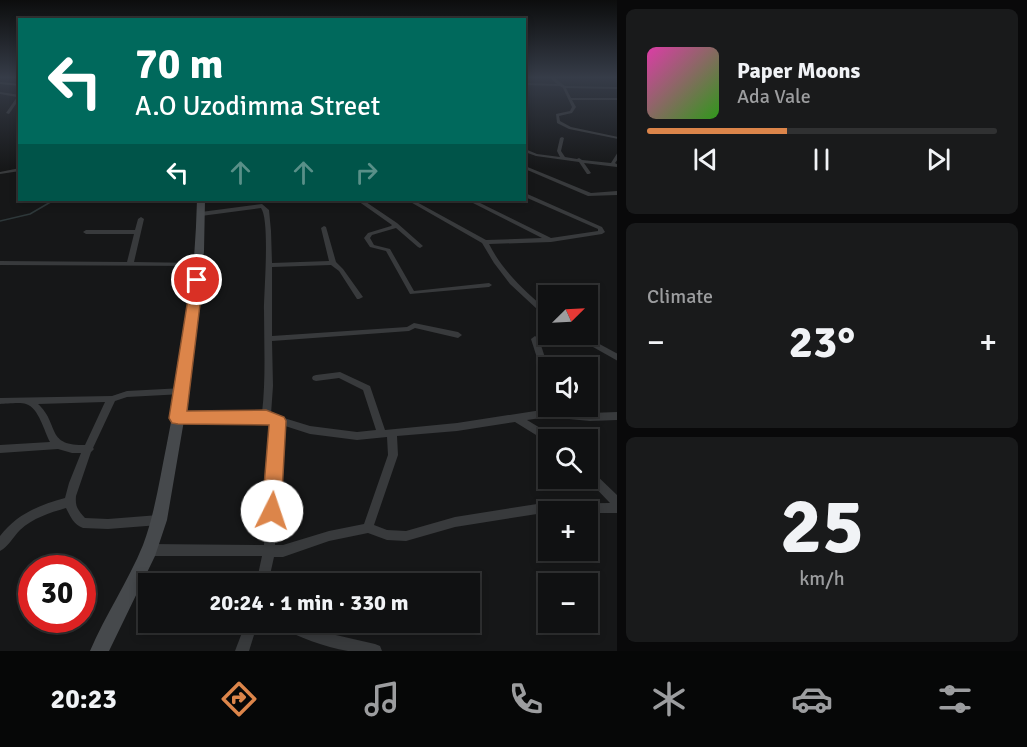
<!DOCTYPE html>
<html lang="en">
<head>
<meta charset="utf-8">
<style>
	:root { --surface:#101112; --page:#191a1b; --text:#f1f3f6; --muted:#9c9d9f; --line:#303132; --accent:#dc854a }
	body { margin:0; font-family:Signika,sans-serif; background:var(--page); color:var(--text); height:100vh; display:flex; flex-direction:column; font-size:22px; white-space:nowrap }
	* { box-sizing:border-box; margin:0 }
	p { font-size:20px; color:var(--muted) }
	.icon { flex:none; width:33px; height:33px; fill:none; stroke:currentColor; stroke-width:2; stroke-linecap:round; stroke-linejoin:round }
	.map { position:relative; flex:1; overflow:hidden }
	.sheet { display:flex; flex-direction:column; gap:9px; padding:9px; background:#09090a; width:410px }
	.sheet>* { flex:none }
	.banner { position:absolute; left:18px; top:18px; width:508px; height:183px; border-radius:0px; box-shadow:0 3px 9px #0003,0 0 0 2px var(--line); background:#00695c; color:#fff; overflow:hidden }
	.needle { width:39px; rotate:66deg }
	.buttons { position:absolute; left:538px; top:285px; display:grid; gap:12px }
	.buttons a { display:grid; place-items:center; width:60px; height:60px; border-radius:0px; background:var(--surface); box-shadow:0 3px 9px #0003,0 0 0 2px var(--line); font-size:30px }
	.speed { position:absolute; left:18px; top:555px; display:flex; gap:12px; font-size:30px; font-weight:700; text-align:center }
	.speed>* { display:grid; place-content:center; width:78px; height:78px; border-radius:50%; background:var(--surface); box-shadow:0 3px 9px #0003,0 0 0 2px var(--line); line-height:1 }
	.speed .limit { border:9px solid #d22; background:#fff; color:#111 }
	.pin { position:absolute; display:grid; place-items:center; width:51px; height:51px; color:#fff; margin:-26px; border:3px solid #fff; border-radius:50%; box-shadow:0 2px 6px #0007 }
	.me { position:absolute; width:66px; margin:-33px; rotate:4deg; stroke-linejoin:round; filter:drop-shadow(0 0 4px #0008) }
	.turn { display:flex; align-items:center; gap:21px; height:126px; padding:0 18px; font-size:27px }
	.turn .icon { width:78px; height:78px; stroke-width:2.5 }
	.turn b { display:block; font-size:42px; line-height:51px }
	.lanes { display:flex; align-items:center; height:57px; padding:0 18px; background:#0003; justify-content:center; gap:30px; direction:ltr }
	.lanes .off { opacity:.35 }
	.big { font-size:45px; font-weight:800; line-height:1.1 }
	.sheet .widget { flex:1; display:flex; flex-direction:column; justify-content:center; gap:9px; min-width:0; padding:0 21px; border-radius:9px; background:var(--page) }
	.sheet .dial { align-items:center; gap:0 }
	.dial b { font-size:78px; line-height:1 }
	.song { display:flex; align-items:center; gap:18px }
	.cover { width:72px; height:72px; border-radius:9px; background:linear-gradient(135deg,hsl(320 70% 55%),hsl(110 70% 35%)) }
	.played { height:6px; border-radius:3px; background:linear-gradient(90deg,var(--accent) 40%,var(--line) 40%) }
	.keys { display:flex; justify-content:space-around; direction:ltr }
	.heat { display:flex; justify-content:space-between; align-items:center; font-size:33px; direction:ltr }
	.trip { position:absolute; left:138px; top:573px; width:342px; height:60px; border-radius:0px; background:var(--surface); box-shadow:0 3px 9px #0003,0 0 0 2px var(--line); font-weight:800; line-height:60px; text-align:center }
	.menu { display:flex; height:96px; justify-content:space-around; align-items:center; background:#060707; color:var(--muted) }
	.menu .icon { width:42px; height:42px }
	.menu .selected { color:var(--accent) }
	.menu b { font-size:27px; color:var(--text) }
	main { display:flex; flex:1; min-height:0 }
	.map>svg:first-child { display:block }
</style>
</head>
<body>
<main>
<div class="map">
<svg width="618" height="651" viewBox="0 0 618 651">
	<rect width="100%" height="100%" fill="#161718"/>
	<g fill="none" stroke-linecap="round" stroke-linejoin="round">
		<path stroke="#2e383a" stroke-width="1.5" d="M0,221l30,-7 24,-14"/>
		<g fill="#383a3c" fill-rule="evenodd">
			<path d="M549,77h4l12,9 53,1v2l-52,-1 5,10h47v2h-46l4,7 -4,6 -13,3 1,5 11,6 47,10v2l-49,-10 -12,-6 -1,-9 14,-3 2,-4 -9,-19 -3,-2 -35,-1v-2l32,1z"/>
			<path d="M618,77v2l-3,-2z"/>
			<path d="M0,92l20,3v3l-11,16 -3,-1 11,-16 -17,-3z"/>
			<path d="M525,130h2l1,1 -3,1z"/>
			<path d="M562,137l2,1 -3,13 4,6 12,2 2,-1 3,2 29,3 7,-11v7l-3,4 3,2v2l-34,-4 7,10 -2,1h-2l-8,-12 -43,-6 -11,-4v-3l12,5 23,3 -3,-6 3,-13z"/>
			<path d="M525,166l66,27 27,-2v4l-30,1 -63,-27z"/>
			<path d="M20,168v3l-20,3v-2z"/>
			<path d="M525,193l77,34 3,5 -3,2 -51,8 -62,2c14,28 37,48 60,68v6h-3l-8,-8 -28,-26 -16,-21 -12,-20 -75,-43h6l73,40 56,-2 -73,-37v-1h5l77,38 47,-7v-2l-73,-32z"/>
			<path d="M358,200h5l34,23 26,23 -3,2 -2,-1 -22,-19 -24,7 -2,3 4,7 16,4 24,42 75,-8 3,2 -3,2 -79,7 -24,-43 -16,-4 -6,-9 4,-5 23,-7 1,-1 -34,-24z"/>
			<path d="M262,204l7,6 2,21 1,32 57,-2 -8,-33 3,-2 2,1 10,35 7,7 20,28 -4,2h-2l-18,-28 -8,-6 -59,2v69l135,-9 7,-4 44,9 4,3 -4,3 -43,-10 -6,3 -137,10 1,45 -2,28 39,12 47,6 19,-2 -13,-40 -24,-12 -23,3 -3,-1 -1,-2 1,-2 3,-1 24,-3 30,14 15,44 72,-7 91,-14 42,4 28,-1v8l-28,1 -42,-4 -21,3 28,17 1,3h-7v3l-34,-21 -58,9 -60,5 1,19 -24,70 13,5 19,1 49,-14 82,-13 73,-1 -24,-25h2v-8l4,1 26,25v17h-30v-1h-39v2h-12l-82,13 -49,14 -19,-1 -19,-7 -39,8 -46,16h-9l-6,27h-12l6,-28h-113l-4,-2 -2,-4 2,-4 4,-2 115,1 9,-123 -7,-2 -88,2 -3,-1 -2,-3 2,-3 3,-1 84,-1c4,-35 2,-69 2,-103 0,-20 6,-90 -3,-102l-60,8 -3,-2 3,-2zM282,425l28,9 47,6 30,-3 1,18 -24,69 -35,7 -46,14h-8z"/>
			<path d="M141,217l3,2 -10,43 65,1 3,2 -1,1 -201,-1v-4l127,1 7,-28h-48l-3,-2 3,-2h49l3,-11z"/>
			<path d="M570,334h11l37,20v7z"/>
			<path d="M535,336l4,3 10,31v16l-3,-1 -1,-2 -14,-44z"/>
			<path d="M183,388l3,1 1,2 -1,2 -3,1 -56,3 -12,4 -22,47 1,1 -3,3 -15,44c-1,11 2,14 9,22l23,1 51,-4 4,1 1,4 -1,4 -4,1 -51,4 -25,-1c-9,-3 -13,-12 -17,-20 -17,5 -33,10 -46,22 -7,7 -12,17 -20,21v-15c17,-22 39,-31 65,-38l4,-15 12,-30h-9l-14,-4 -58,4v-8l50,-3c-6,-11 -11,-34 -24,-38 -6,-2 -20,0 -26,0v-6l112,-2 15,-5zM105,402l-20,43c-40,1 -25,-21 -47,-41z"/>
			<path d="M246,622h12l-9,29h-14z"/>
			<path d="M275,622h21l31,11 48,11 5,2 2,5c-11,0 -23,0 -34,0 -24,-4 -49,-14 -71,-25z"/>
		</g>
		<g fill="#46494c" fill-rule="evenodd">
			<path d="M0,82l20,2v2l-20,-2z"/>
			<path d="M197,200h8l-1,51 -5,62 -10,78 -22,129 -12,36 -46,95h-19c15,-36 38,-69 53,-106 12,-32 17,-68 24,-102 16,-80 28,-161 30,-243z"/>
		</g>
	</g>
	<linearGradient id="sky" x2="0" y2="1"><stop stop-color="#0c0d0d"/><stop offset="0.46" stop-color="#363c48"/><stop offset="1" stop-color="#363c48" stop-opacity="0"/></linearGradient>
	<rect width="618" height="169" fill="url(#sky)"/>
	<path fill="#dc854a" stroke="#8f5630" stroke-width="1.5" d="M197,277l6,3 -16,131 79,-1 18,7 2,4 -5,90 -2,6 -7,3 -7,-3 -3,-6 7,-86 -91,-1 -6,-1 -3,-5 22,-138z"/>
</svg>
<div class="buttons">
<a><svg class="needle" viewBox="-14 -14 28 28"><path d="M0-13l5 13h-10z" fill="#e53935"/><path d="M0 13l5-13h-10z" fill="#9c9d9f"/></svg></a>
<a><svg class="icon" aria-label="sound" viewBox="0 0 24 24"><path d="M4 9h4l5-4v14l-5-4H4zM17 9q2 3 0 6"/></svg></a>
<a><svg class="icon" aria-label="search" viewBox="0 0 24 24"><circle cx="10" cy="10" r="6"/><path d="M15 15l6 6"/></svg></a>
<a>+</a>
<a>−</a>
</div>
<div class="speed"><div class="limit">30</div></div>
<div class="pin" style="left:197px;top:280px;background:#d93025"><svg class="icon" aria-label="arrive" viewBox="0 0 24 24"><path d="M6 21V4h12l-3 4 3 4H6"/></svg></div>
<svg class="me" style="left:272px;top:511px" viewBox="-20 -20 40 40"><circle r="19" fill="#fff"/><path d="M0-13L10 11 0 6-10 11z" fill="#dc854a"/></svg>
<div class="trip">20:24 · 1 min · 330 m</div>
<div class="banner">
<div class="turn"><svg class="icon" aria-label="left" viewBox="0 0 24 24"><path d="M17 20v-9H6M10 6l-5 5 5 5"/></svg><div><b>70 m</b>A.O Uzodimma Street</div></div>
<div class="lanes"><svg class="icon" aria-label="left" viewBox="0 0 24 24"><path d="M17 20v-9H6M10 6l-5 5 5 5"/></svg><svg class="icon off" aria-label="ahead" viewBox="0 0 24 24"><path d="M12 20V5M6 11l6-6 6 6"/></svg><svg class="icon off" aria-label="ahead" viewBox="0 0 24 24"><path d="M12 20V5M6 11l6-6 6 6"/></svg><svg class="icon off" aria-label="right" viewBox="0 0 24 24"><path d="M7 20v-9h11M14 6l5 5-5 5"/></svg></div>
</div>
</div>
<section class="sheet">
<div class="widget">
<div class="song"><i class="cover"></i><div><b>Paper Moons</b><p>Ada Vale</p></div></div>
<div class="played"></div>
<div class="keys"><svg class="icon" aria-label="previous" viewBox="0 0 24 24"><path d="M18 5L8 12l10 7zM5 5v14"/></svg><svg class="icon" aria-label="pause" viewBox="0 0 24 24"><path d="M8 5v14M16 5v14"/></svg><svg class="icon" aria-label="next" viewBox="0 0 24 24"><path d="M6 5l10 7-10 7zM19 5v14"/></svg></div>
</div>
<div class="widget"><p>Climate</p>
<div class="heat"><a>−</a><b class="big">23°</b><a>+</a></div>
</div>
<div class="widget dial"><b>25</b><p>km/h</p></div>
</section>
</main>
<nav class="menu">
<b>20:23</b>
<svg class="icon selected" aria-label="directions" viewBox="0 0 24 24"><path d="M12 3l9 9-9 9-9-9zM9 14v-3h6M13 9l2 2-2 2"/></svg>
<svg class="icon" aria-label="music" viewBox="0 0 24 24"><path d="M9 18V5l10-2v13"/><circle cx="6" cy="18" r="3"/><circle cx="16" cy="16" r="3"/></svg>
<svg class="icon" aria-label="phone" viewBox="0 0 24 24"><path d="M5 4h4l2 5-3 2q2 4 5 5l2-3 5 2v4C11 20 4 13 5 4z"/></svg>
<svg class="icon" aria-label="climate" viewBox="0 0 24 24"><path d="M12 3v18M4 7l16 10M4 17L20 7"/></svg>
<svg class="icon" aria-label="car" viewBox="0 0 24 24"><path d="M5 17H2v-5l4-1 3-4h7l3 4 3 1v5h-3M9 17h6M6 11h13"/><circle cx="7" cy="17" r="2"/><circle cx="17" cy="17" r="2"/></svg>
<svg class="icon" aria-label="filters" viewBox="0 0 24 24"><path d="M4 7h16M4 17h16"/><circle cx="9" cy="7" r="2"/><circle cx="15" cy="17" r="2"/></svg>
</nav>
</body>
</html>
